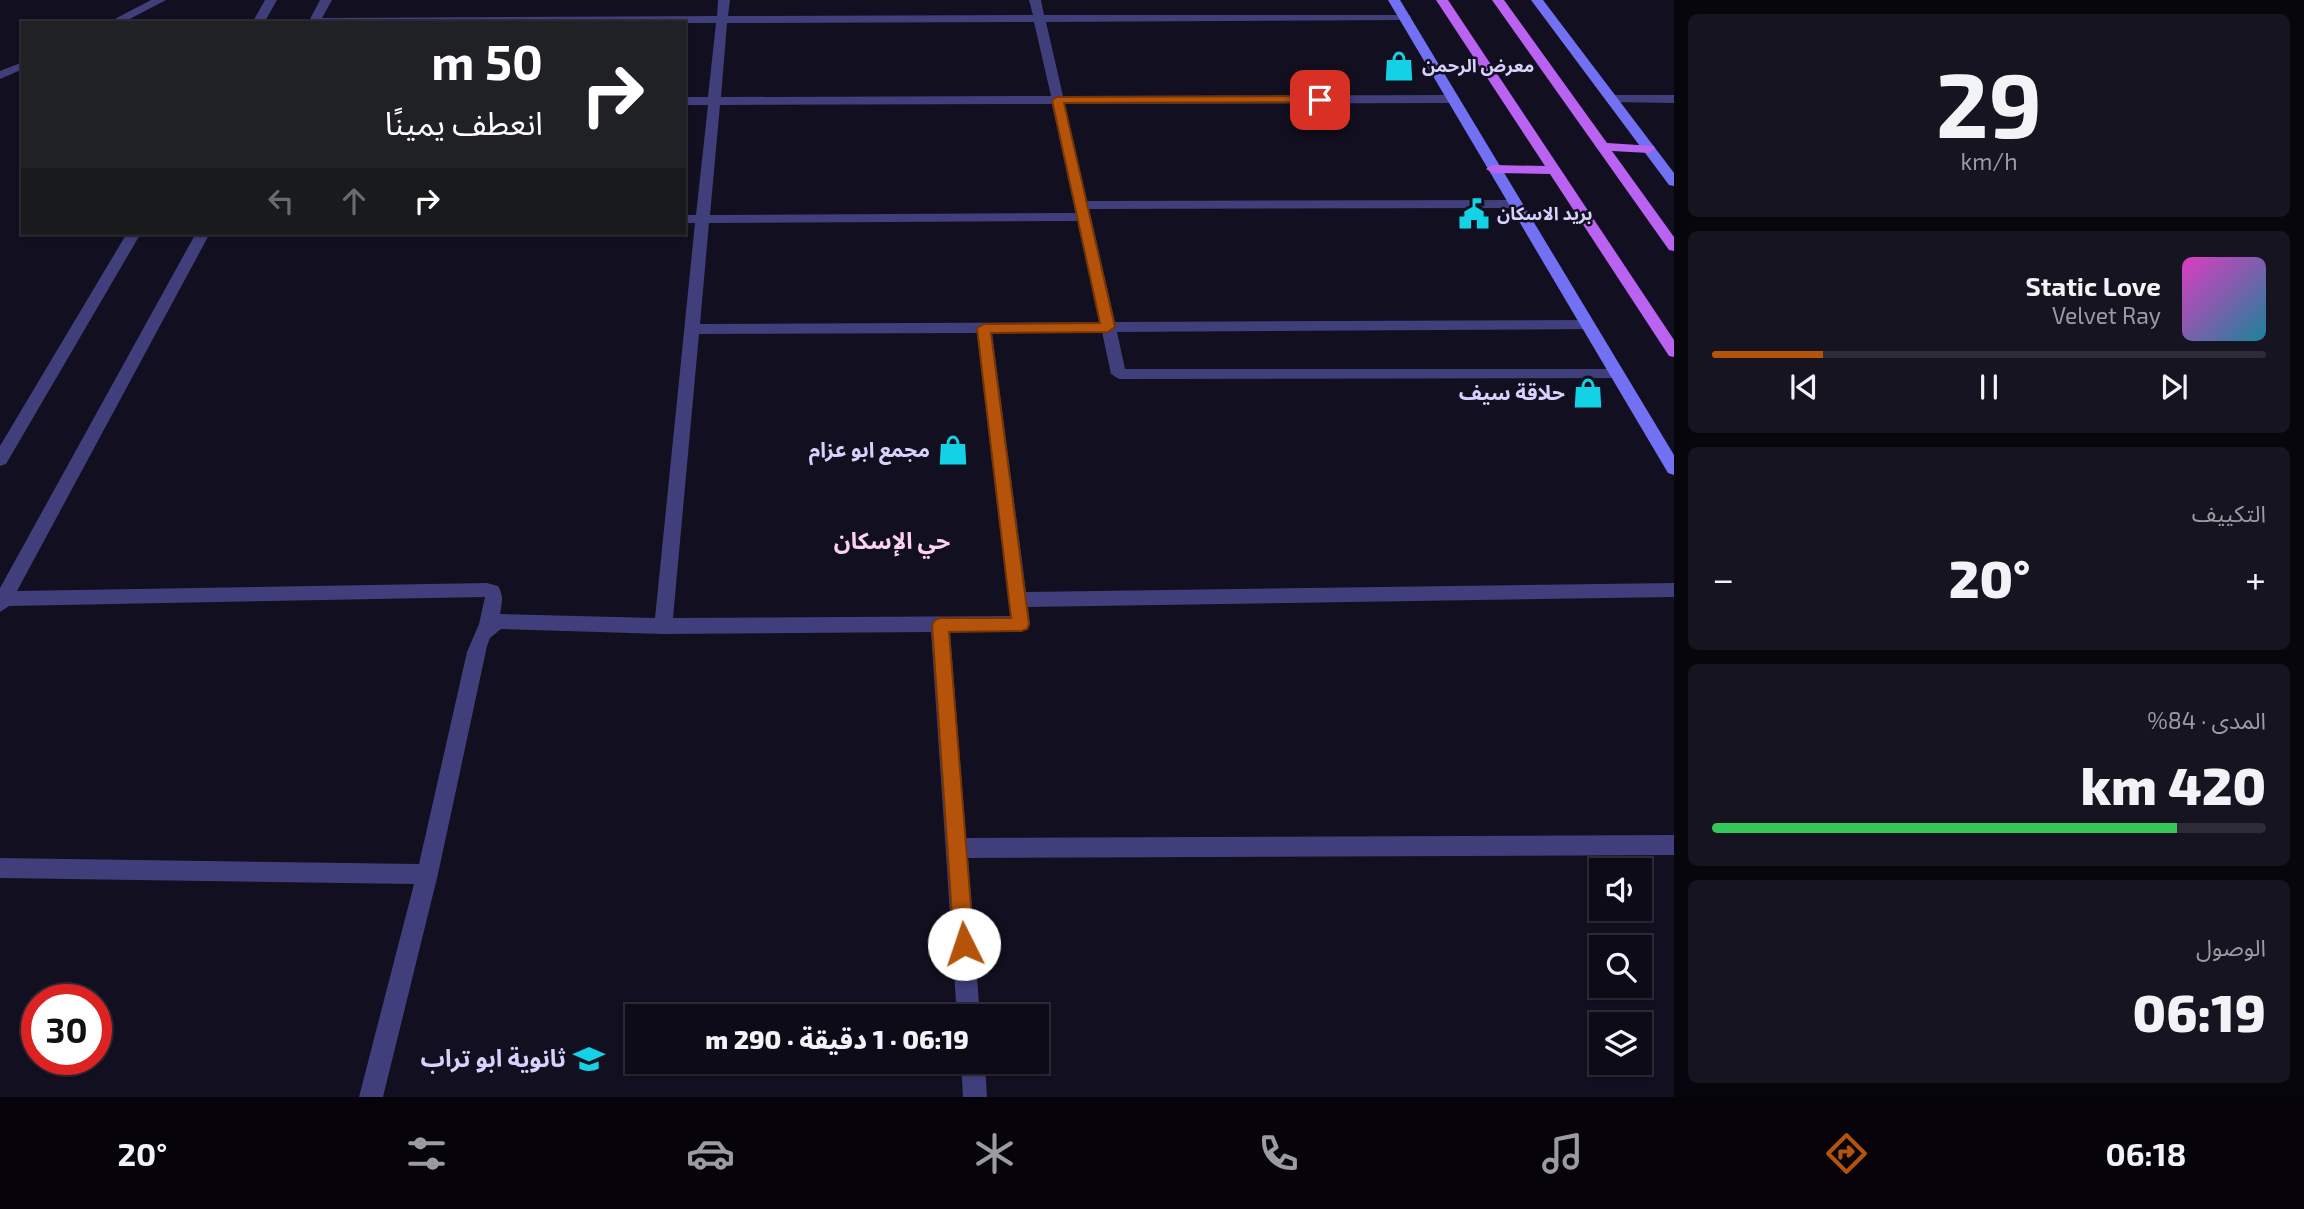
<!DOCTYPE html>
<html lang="ar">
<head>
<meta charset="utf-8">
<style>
	:root { --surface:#0e0b18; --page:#171421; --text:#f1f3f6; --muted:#9b9ba2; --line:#2e2b37; --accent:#b45309 }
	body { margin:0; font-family:"Exo 2","Noto Sans Arabic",sans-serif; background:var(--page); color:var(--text); direction:rtl; height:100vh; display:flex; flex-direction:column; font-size:26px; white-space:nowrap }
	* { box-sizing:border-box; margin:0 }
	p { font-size:23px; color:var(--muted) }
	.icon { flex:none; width:38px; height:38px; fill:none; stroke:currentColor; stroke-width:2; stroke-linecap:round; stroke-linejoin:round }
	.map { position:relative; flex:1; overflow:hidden; direction:ltr }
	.drawer { display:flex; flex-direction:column; gap:14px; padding:14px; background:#08060d; width:630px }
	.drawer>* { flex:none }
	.guide { position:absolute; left:21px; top:21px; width:665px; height:214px; border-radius:0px; box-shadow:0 2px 5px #0004,0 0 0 2px var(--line); direction:rtl; background:#202124; color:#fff; overflow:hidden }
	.buttons { position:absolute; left:1589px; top:858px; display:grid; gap:14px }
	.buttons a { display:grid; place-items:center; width:63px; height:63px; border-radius:0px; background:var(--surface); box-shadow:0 2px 5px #0004,0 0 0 2px var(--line); font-size:35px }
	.speed { position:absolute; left:21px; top:984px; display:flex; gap:14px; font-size:35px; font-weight:700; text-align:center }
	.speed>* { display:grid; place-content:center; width:91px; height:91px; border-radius:50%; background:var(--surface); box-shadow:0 2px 5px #0004,0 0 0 2px var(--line); line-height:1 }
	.speed .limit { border:10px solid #d22; background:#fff; color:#111 }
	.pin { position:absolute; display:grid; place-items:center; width:60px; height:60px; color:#fff; margin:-30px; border-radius:14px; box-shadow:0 4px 10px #0006 }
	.me { position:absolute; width:77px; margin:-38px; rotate:356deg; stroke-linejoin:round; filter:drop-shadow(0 0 5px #0008) }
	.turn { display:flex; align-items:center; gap:24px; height:147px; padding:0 28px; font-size:32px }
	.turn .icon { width:91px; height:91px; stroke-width:2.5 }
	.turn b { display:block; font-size:49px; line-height:60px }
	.lanes { display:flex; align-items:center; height:66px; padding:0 28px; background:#0003; justify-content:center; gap:35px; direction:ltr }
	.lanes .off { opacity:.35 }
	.big { font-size:52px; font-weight:800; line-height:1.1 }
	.drawer .tile { flex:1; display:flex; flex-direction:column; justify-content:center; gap:10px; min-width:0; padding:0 24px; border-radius:10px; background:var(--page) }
	.drawer .dial { align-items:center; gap:0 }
	.dial b { font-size:91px; line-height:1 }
	.song { display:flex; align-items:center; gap:21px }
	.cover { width:84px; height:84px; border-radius:10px; background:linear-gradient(135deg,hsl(310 70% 55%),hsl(190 70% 35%)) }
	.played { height:7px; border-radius:4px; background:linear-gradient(90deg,var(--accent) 20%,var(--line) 20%) }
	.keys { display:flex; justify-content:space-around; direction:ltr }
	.heat { display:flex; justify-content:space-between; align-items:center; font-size:38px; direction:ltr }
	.charge { height:10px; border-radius:5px; background:linear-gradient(90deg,#34c759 84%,var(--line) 0) }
	.trip { position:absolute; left:625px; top:1004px; width:424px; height:70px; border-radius:0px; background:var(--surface); box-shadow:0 2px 5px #0004,0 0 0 2px var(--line); font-weight:800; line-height:70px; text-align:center; direction:rtl }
	.tabs { display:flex; height:112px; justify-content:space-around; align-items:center; background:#06040a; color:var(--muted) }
	.tabs .icon { width:49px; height:49px }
	.tabs .on { color:var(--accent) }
	.tabs b { font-size:32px; color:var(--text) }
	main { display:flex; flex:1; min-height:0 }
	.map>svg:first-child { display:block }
</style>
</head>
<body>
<main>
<section class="drawer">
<div class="tile dial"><b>29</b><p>km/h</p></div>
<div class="tile">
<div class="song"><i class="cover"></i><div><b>Static Love</b><p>Velvet Ray</p></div></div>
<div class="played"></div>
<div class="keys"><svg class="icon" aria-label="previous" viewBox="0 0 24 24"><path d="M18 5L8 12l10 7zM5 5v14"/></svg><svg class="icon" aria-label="pause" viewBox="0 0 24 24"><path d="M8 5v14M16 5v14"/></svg><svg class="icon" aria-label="next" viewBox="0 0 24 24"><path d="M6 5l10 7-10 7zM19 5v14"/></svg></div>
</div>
<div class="tile"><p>التكييف</p>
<div class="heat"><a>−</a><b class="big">20°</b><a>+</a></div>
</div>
<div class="tile"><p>المدى · 84%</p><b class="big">420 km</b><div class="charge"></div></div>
<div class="tile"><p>الوصول</p><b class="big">06:19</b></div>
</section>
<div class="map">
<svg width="1674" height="1097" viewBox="0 0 1674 1097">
	<rect width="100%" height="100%" fill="#120f20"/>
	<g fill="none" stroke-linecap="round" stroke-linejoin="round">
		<g fill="#403e7b" fill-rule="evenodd">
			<path d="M151,0h15l-44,23h-15z"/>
			<path d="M23,62v7l-23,10v-8z"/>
		</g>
		<g fill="#403e7b" fill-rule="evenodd">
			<path d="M265,0h12l-13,23h-12z"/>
			<path d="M320,0h12l-10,18 395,-2 1,-16h12l-2,16 305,-1 -4,-15h12l3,15h365l2,2 -6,3 -359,2 17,74 388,-1 6,4 -6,4 -387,1 23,97 427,-1 7,4 -7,4 -425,1 26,113 473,-2 7,5 -2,4 -476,3 8,37h491l8,5 -3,4 -502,1 -8,-5 -9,-42 -110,1 34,259 648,-9v14l-646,10 2,17 -2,5 -7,3h-71l16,206 708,-3v20l-706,3 12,159h-23l-26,-385 -268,2 -162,-5 -11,9 -3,8 -49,228 -55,223h-24l55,-213 -414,-6v-20l419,6 48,-212 12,-28 6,-27 -476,9 -9,6v-24l196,-355h14l-193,358 470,-8 11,3c6,10 4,16 2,28l155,4 40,-395h-11v-8h12l12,-110h-24v-8h24l8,-74h-408zM1034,22l17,74 -330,1 6,-74zM1052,104l24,109 -366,2 10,-110zM1078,221l22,101 -400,2 9,-101zM977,333l34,283 -338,2 26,-284z"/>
			<path d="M1612,95h62v8l-66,-1 -2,-3z"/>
			<path d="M127,233h14l-135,231 -6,2v-20z"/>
			<path d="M961,1062h24l2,35h-24z"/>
		</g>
		<g fill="#7371f3" fill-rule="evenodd">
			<path d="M1388,0h12l274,455v20l-6,-2z"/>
			<path d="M1531,0h12l131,173v13l-5,-1z"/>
		</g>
		<g fill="#ba62f1" fill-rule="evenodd">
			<path d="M1436,0h12l226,340v17l-5,-1 -119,-182 -57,-1 -7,-4 7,-4 52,1z"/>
			<path d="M1492,0h12l103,143 47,3 1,3 -6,4 -37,-2 62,86v14l-5,-1z"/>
		</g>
	</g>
	<path fill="#b45309" stroke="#753606" stroke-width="2" d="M1320,96l6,4 -2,2 -260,1 51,224 -7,5 -117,1 38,291 -2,5 -6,2 -72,1 25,312 -3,7 -7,3 -7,-3 -3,-7 -22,-319 3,-5 5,-2h71l-34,-290 7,-4 116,-1 -48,-223 5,-3z"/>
	<defs>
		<g id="shop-bare" transform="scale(2.415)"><path d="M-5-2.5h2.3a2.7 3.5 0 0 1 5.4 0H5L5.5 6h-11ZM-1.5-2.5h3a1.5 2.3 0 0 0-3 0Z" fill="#14d2e5" stroke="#120f20" stroke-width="2.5" paint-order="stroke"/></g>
		<g id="civic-bare" transform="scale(2.415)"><path d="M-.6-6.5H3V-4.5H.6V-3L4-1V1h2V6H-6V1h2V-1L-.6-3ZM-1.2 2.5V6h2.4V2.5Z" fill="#14d2e5" stroke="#120f20" stroke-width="2.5" paint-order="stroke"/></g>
		<g id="school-bare" transform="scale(2.415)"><path d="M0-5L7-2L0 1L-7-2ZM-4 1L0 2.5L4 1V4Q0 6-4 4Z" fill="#14d2e5" stroke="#120f20" stroke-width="2.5" paint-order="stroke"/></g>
	</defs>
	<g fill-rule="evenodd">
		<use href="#shop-bare" x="1399" y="66"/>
		<use href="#civic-bare" x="1474" y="214"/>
		<use href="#shop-bare" x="1588" y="393"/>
		<use href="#shop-bare" x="953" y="450"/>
		<use href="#school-bare" x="589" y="1059"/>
	</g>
	<g text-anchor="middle" stroke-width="5" stroke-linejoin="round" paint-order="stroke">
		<g font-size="18" font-weight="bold" fill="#d6d2fb" stroke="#120f20" text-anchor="start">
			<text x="1422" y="72">معرض الرحمن</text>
			<text x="1497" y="220">بريد الاسكان</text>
		</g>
		<g font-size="21" font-weight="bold" fill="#d6d2fb" stroke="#120f20" text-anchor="end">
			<text x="1565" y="400">حلاقة سيف</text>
			<text x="930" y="457">مجمع ابو عزام</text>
		</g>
		<g font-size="23" font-weight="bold" fill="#fbd3ed" stroke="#120f20">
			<text x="892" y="549">حي الإسكان</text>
		</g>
		<g font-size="24" font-weight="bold" fill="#d6d2fb" stroke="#120f20" text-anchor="end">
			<text x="566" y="1067">ثانوية ابو تراب</text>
		</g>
	</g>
</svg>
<div class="buttons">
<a><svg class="icon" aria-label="sound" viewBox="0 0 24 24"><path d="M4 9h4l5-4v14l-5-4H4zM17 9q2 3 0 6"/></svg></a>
<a><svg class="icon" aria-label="search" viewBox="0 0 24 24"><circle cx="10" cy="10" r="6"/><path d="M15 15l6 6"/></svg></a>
<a><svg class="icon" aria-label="layers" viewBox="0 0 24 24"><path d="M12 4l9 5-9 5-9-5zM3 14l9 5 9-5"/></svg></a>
</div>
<div class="speed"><div class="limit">30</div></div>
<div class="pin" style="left:1320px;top:100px;background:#d93025"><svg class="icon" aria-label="arrive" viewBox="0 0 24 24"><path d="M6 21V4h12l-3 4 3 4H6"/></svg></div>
<svg class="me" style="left:964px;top:944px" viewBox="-20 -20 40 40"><circle r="19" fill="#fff"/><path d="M0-13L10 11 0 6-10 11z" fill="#b45309"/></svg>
<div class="trip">06:19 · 1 دقيقة · 290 m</div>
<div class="guide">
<div class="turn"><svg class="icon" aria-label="right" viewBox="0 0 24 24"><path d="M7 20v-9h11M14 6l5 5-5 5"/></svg><div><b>50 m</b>انعطف يمينًا</div></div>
<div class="lanes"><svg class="icon off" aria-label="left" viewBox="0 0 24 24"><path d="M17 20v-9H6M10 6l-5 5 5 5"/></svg><svg class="icon off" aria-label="ahead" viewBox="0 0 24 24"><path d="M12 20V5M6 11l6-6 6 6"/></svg><svg class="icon" aria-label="right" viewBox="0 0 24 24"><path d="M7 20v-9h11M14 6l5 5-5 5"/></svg></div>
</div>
</div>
</main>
<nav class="tabs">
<b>06:18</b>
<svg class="icon on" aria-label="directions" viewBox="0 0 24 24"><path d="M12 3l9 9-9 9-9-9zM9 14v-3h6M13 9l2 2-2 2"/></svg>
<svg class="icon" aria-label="music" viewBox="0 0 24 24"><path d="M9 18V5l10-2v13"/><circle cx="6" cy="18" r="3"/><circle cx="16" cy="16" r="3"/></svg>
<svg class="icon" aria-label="phone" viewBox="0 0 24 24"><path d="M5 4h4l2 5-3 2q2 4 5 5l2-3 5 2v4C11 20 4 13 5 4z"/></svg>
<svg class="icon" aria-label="climate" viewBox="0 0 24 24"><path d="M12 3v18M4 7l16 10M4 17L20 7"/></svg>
<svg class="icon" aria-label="car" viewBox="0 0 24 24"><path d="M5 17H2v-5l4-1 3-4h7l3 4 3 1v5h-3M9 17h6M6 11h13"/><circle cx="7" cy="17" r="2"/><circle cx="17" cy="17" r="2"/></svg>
<svg class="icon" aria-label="filters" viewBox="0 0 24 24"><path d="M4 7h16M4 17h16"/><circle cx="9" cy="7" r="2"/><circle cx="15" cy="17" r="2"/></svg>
<b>20°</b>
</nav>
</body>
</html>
